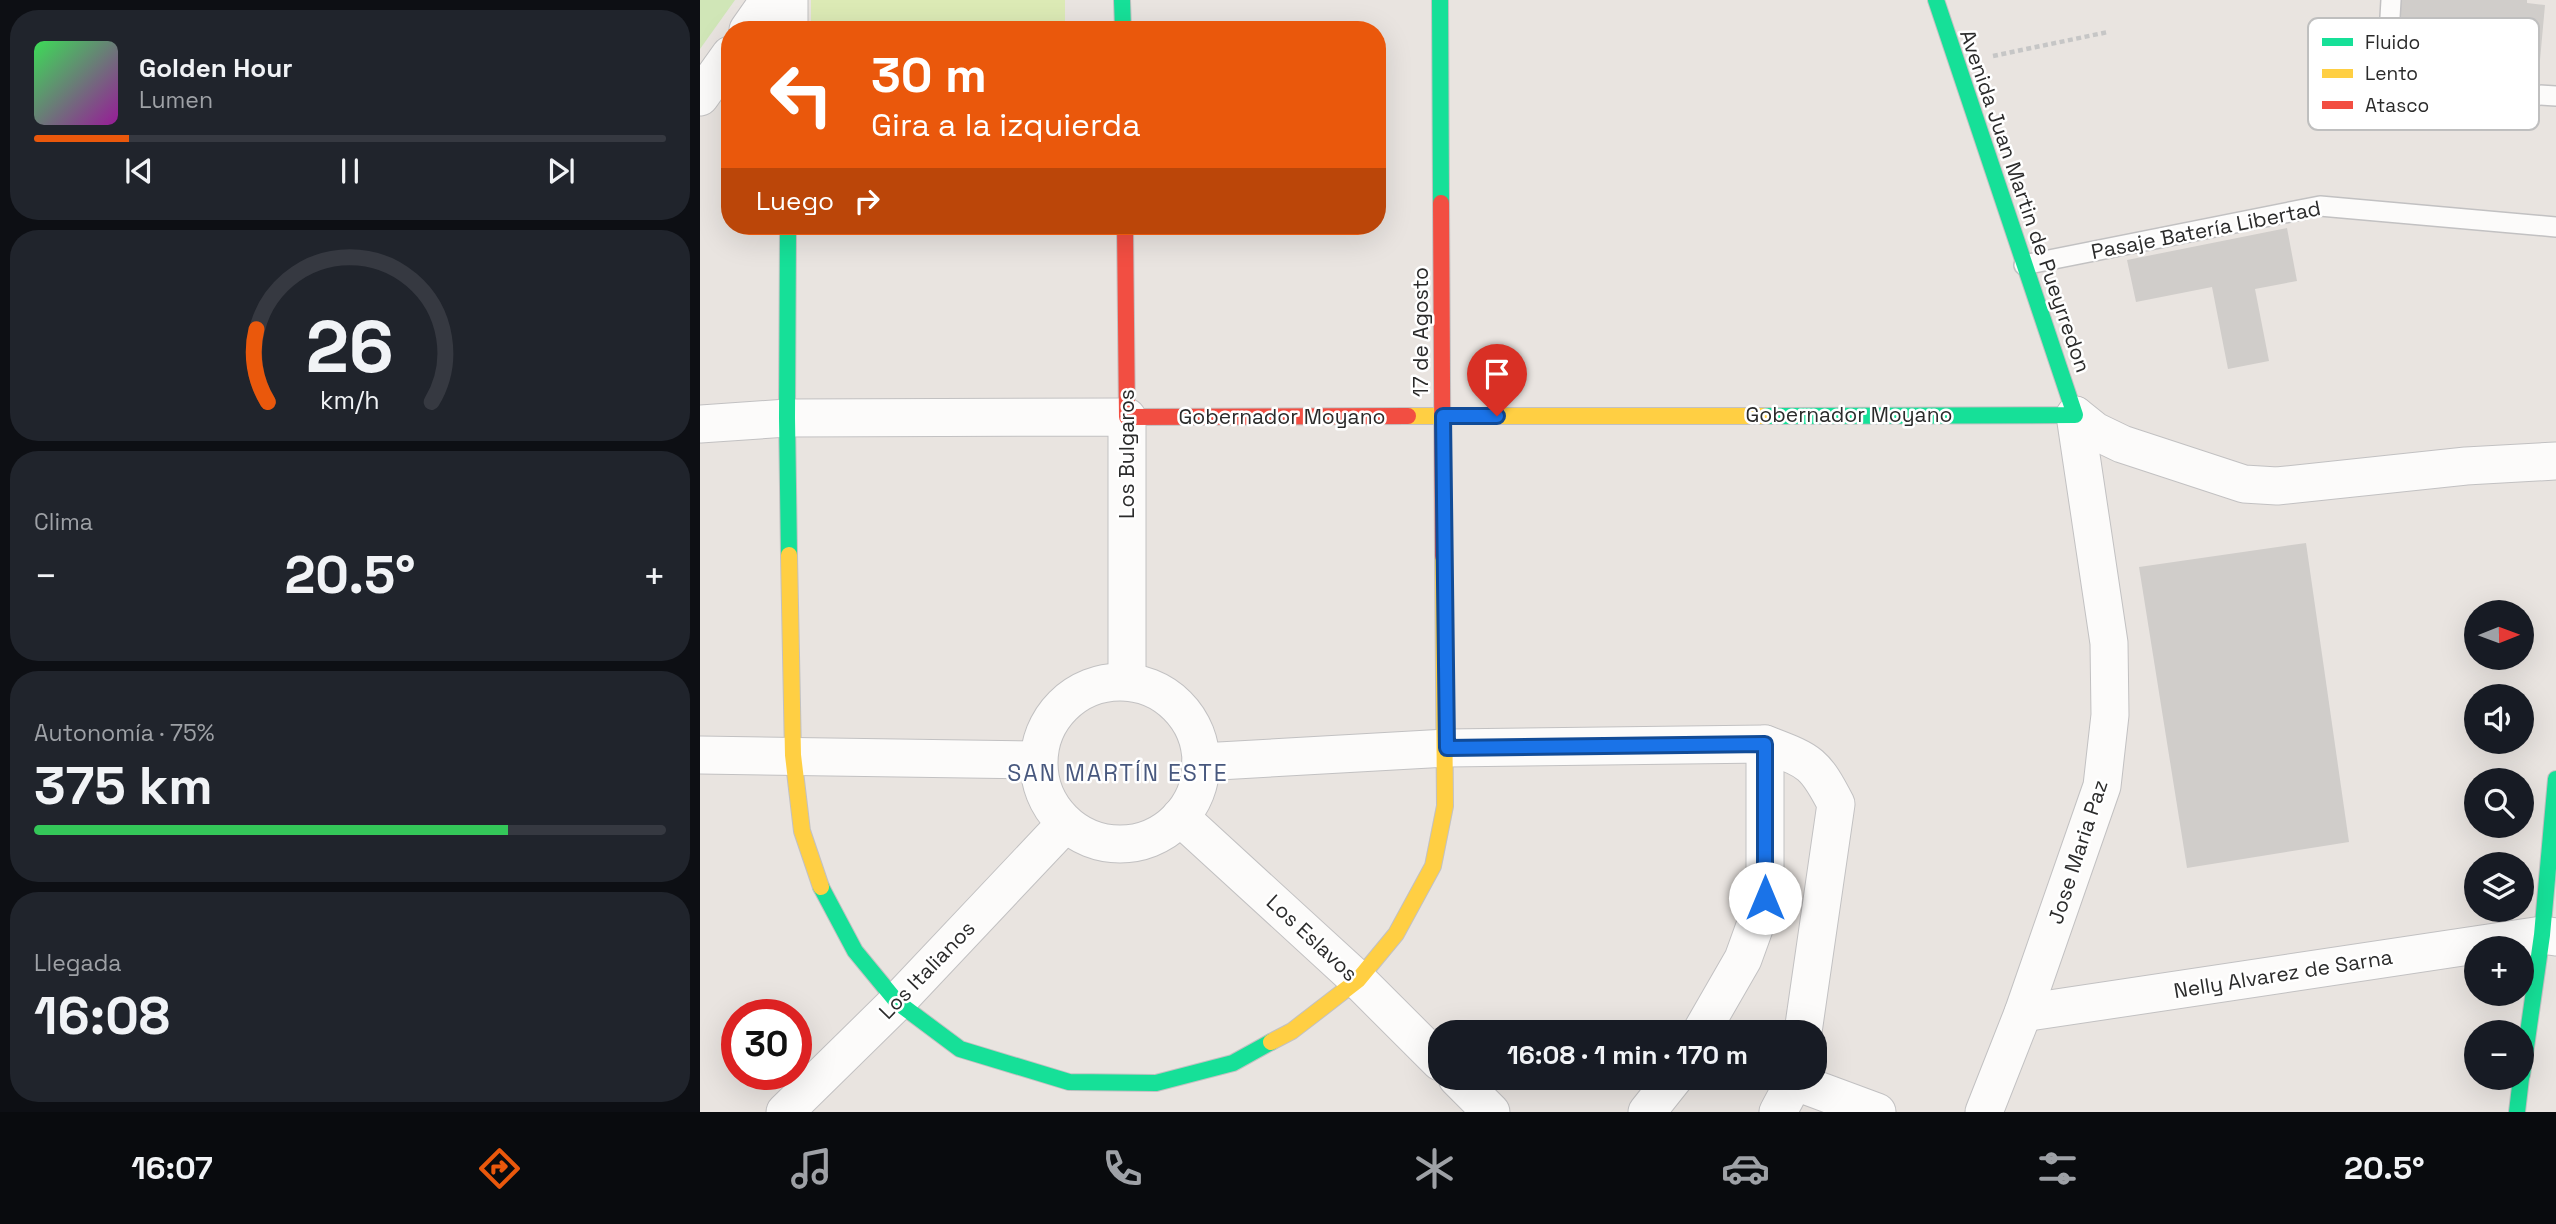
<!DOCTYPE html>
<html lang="es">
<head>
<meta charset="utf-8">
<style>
	:root { --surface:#171b24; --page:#20242c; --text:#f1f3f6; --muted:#9ea1a6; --line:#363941; --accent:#ea580c }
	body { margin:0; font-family:"Space Grotesk",sans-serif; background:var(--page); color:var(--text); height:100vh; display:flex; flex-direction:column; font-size:26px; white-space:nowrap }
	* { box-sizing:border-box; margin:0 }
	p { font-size:23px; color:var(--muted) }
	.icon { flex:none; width:38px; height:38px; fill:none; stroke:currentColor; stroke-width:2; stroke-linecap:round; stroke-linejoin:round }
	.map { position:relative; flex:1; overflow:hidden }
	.details { display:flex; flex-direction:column; gap:10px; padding:10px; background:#0d0f14; width:700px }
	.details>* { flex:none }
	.guide { position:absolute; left:21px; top:21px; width:665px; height:214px; border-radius:28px; box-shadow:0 7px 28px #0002; background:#ea580c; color:#fff; overflow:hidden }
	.needle { width:46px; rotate:89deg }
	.buttons { position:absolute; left:1764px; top:600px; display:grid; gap:14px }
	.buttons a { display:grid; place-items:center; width:70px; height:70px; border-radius:50%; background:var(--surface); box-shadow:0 7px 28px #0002; font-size:35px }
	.speed { position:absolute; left:21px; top:999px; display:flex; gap:14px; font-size:35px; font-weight:700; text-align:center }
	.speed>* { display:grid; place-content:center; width:91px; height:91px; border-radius:50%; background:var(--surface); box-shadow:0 7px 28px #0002; line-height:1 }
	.speed .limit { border:10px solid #d22; background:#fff; color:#111 }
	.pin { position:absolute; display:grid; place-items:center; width:60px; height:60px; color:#fff; margin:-72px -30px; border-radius:50% 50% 50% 0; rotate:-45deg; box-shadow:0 0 7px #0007 }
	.pin .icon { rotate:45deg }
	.me { position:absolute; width:77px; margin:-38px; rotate:0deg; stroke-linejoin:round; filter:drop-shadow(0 0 5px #0008) }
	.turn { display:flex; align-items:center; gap:24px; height:147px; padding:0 35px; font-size:32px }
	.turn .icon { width:91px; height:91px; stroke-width:2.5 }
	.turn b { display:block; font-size:49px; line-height:60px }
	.then { display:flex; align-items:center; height:66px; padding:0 35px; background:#0003; gap:14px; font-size:26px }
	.big { font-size:52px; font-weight:800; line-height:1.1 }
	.details .tile { flex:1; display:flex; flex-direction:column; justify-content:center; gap:10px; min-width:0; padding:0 24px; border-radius:28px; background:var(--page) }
	.details .dial { align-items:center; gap:0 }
	.dial svg { height:182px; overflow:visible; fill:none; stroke:var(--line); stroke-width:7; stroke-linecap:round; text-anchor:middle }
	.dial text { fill:var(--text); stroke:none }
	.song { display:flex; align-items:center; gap:21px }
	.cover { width:84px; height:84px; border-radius:10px; background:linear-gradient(135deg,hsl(130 70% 55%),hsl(300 70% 35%)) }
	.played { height:7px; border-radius:4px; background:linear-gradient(90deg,var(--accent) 15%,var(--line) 15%) }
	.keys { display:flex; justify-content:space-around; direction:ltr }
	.heat { display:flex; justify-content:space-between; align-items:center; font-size:38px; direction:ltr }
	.charge { height:10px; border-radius:5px; background:linear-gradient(90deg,#34c759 75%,var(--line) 0) }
	.trip { position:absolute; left:728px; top:1020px; width:399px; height:70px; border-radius:28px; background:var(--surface); box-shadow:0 7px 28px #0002; font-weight:800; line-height:70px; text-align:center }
	.tabs { display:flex; height:112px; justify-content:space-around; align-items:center; background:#090b0e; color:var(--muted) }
	.tabs .icon { width:49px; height:49px }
	.tabs .current { color:var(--accent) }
	.tabs b { font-size:32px; color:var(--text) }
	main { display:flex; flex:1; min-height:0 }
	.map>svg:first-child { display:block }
</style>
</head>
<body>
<main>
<section class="details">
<div class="tile">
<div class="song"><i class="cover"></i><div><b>Golden Hour</b><p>Lumen</p></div></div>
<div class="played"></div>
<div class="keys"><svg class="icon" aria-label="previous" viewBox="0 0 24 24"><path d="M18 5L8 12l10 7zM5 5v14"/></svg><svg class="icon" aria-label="pause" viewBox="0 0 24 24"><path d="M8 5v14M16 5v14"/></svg><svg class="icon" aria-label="next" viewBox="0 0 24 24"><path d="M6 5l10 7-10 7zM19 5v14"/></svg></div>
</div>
<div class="tile dial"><svg viewBox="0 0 100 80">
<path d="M14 69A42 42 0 1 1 86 69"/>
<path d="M14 69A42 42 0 0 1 9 37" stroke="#ea580c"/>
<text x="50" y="56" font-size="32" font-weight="700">26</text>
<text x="50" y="72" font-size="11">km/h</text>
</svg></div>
<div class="tile"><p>Clima</p>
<div class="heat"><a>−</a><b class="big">20.5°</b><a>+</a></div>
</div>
<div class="tile"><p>Autonomía · 75%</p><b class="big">375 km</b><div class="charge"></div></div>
<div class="tile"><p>Llegada</p><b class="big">16:08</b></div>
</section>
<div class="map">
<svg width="1856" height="1112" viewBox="0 0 1856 1112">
	<rect width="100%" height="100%" fill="#e9e4e0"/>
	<path fill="#d0e6b7" d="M0,0h35l-35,49z"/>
	<rect fill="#dceab5" x="111" y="0" width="254" height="30"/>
	<g fill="#d0cdca">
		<path d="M1692,0h135v3l18,2 -5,55 -31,-2 -1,17 -67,-6 1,-19 -54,-5z"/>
		<path d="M1587,228l10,53 -42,8 14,72 -41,8 -16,-82 -76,15 -9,-42z"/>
		<path d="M1606,543l43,299 -162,26 -48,-301z"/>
	</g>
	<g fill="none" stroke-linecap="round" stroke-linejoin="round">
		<g stroke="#c2c1c2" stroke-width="22">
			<g id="lane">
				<path d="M1691,0l-5,86 170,10"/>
				<path d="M1324,265l296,-59 236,21"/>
			</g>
		</g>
		<g stroke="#c2c1c2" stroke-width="39">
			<g id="street">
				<path d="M48,30l21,-30"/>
				<path d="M89,30v-30"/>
				<path d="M0,97l30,-42"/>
				<path d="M1375,415l20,16 27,13 122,40 33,2 189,-20 90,-5"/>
				<path d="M0,424l87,-6 340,-1v265"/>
				<circle cx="420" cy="763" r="81"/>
				<path d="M0,755l338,5"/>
				<path d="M501,762l246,-14 318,-4c44,17 49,17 71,60l-33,228"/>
				<path d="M480,817l178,163 82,82"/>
				<path d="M1323,1013l519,-78 14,2"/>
				<path d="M1001,1032l42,-73 22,-61v-154"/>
				<path d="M757,1078l34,34"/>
				<path d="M1096,1082l81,30"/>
				<path d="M85,1112l112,-110 168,-178"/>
				<path d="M947,1112l27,-34"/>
				<path d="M1078,1112l18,-34"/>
				<path d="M1284,1112l39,-99 79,-227 8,-71 -1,-72 -34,-228"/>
			</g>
		</g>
		<g stroke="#c2c1c2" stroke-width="18">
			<g id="fast">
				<path d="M422,0l1,30"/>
				<path d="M740,0l1,203"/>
				<path d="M88,226l-1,192 2,137"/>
				<path d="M1062,416l313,-1 -139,-415"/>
				<path d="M121,887l34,64 42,51 63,47 109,33 87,1 77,-20 38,-21"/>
				<path d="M1822,1075l20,-140 14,-156"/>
				<path d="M1817,1112l4,-34"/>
			</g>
		</g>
		<g stroke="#c2c1c2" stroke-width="18">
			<g id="slow">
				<path d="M708,416h354"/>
				<path d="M89,555l4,200 9,76 19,56"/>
				<path d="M571,1042l21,-11 66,-51 38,-46 37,-68 12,-60 -2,-250"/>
			</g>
		</g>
		<g stroke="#c2c1c2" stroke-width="18">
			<g id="jam">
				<path d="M741,203l2,353"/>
				<path d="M425,226l2,191 281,-1"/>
			</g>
		</g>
		<path stroke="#c6c6c6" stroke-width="4.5" stroke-dasharray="5 3.5" stroke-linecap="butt" d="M1293,56l115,-24"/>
		<use href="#lane" stroke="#fcfbfa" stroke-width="19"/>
		<use href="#street" stroke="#fcfbfa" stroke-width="37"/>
		<use href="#fast" stroke="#16e098" stroke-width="16"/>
		<use href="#slow" stroke="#ffcf43" stroke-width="16"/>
		<use href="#jam" stroke="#f24e42" stroke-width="16"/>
	</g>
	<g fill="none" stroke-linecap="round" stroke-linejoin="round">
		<g stroke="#114b97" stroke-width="18">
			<path id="route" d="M797,416h-54l4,332 318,-4v154"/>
		</g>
		<use href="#route" stroke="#1a73e8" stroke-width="12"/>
	</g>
	<g text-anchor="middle" stroke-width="5" stroke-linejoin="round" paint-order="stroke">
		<g font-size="21" fill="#2b2b2b" stroke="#fff">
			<text transform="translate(1325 201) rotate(71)" y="7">Avenida Juan Martin de Pueyrredon</text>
			<text transform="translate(1506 230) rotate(-11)" y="7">Pasaje Batería Libertad</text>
			<text transform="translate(721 332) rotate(-90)" y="7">17 de Agosto</text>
			<text x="1149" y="422">Gobernador Moyano</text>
			<text x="582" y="424">Gobernador Moyano</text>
			<text transform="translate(427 454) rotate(-90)" y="7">Los Bulgaros</text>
			<text transform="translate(1378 852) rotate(-72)" y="7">Jose Maria Paz</text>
			<text transform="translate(612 938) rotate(43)" y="7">Los Eslavos</text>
			<text transform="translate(227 970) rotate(-46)" y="7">Los Italianos</text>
			<text transform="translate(1583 974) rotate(-9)" y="7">Nelly Alvarez de Sarna</text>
		</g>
		<g font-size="23" letter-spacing="2" fill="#48587e" stroke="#fff">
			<text x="418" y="781">SAN MARTÍN ESTE</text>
		</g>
	</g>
	<rect x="1608" y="18" width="231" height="112" rx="10" fill="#fff" stroke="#bfbfbf" stroke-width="2"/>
	<rect x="1622" y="38" width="31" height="8" fill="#16e098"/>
	<rect x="1622" y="69" width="31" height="9" fill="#ffcf43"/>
	<rect x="1622" y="101" width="31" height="8" fill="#f24e42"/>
	<g font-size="19" fill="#2b2b2b">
		<text x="1665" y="49">Fluido</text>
		<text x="1665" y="80">Lento</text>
		<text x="1665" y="112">Atasco</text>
	</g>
</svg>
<div class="buttons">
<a><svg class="needle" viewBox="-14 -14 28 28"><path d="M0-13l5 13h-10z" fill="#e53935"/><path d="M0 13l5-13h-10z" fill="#9ea1a6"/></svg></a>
<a><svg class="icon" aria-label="sound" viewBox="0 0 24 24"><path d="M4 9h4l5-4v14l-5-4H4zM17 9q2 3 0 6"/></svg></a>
<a><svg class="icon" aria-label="search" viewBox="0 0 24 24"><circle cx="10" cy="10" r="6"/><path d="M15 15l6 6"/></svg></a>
<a><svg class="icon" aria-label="layers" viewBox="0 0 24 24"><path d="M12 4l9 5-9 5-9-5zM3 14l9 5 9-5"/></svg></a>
<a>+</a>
<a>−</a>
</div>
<div class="speed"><div class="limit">30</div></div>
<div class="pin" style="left:797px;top:416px;background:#d93025"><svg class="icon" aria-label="arrive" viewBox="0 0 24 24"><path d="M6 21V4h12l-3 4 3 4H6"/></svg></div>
<svg class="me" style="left:1065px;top:898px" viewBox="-20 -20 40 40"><circle r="19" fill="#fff"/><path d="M0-13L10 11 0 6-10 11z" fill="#1a73e8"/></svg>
<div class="trip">16:08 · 1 min · 170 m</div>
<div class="guide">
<div class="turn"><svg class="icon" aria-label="left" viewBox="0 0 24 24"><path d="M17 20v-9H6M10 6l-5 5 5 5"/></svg><div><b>30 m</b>Gira a la izquierda</div></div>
<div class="then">Luego<svg class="icon" aria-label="right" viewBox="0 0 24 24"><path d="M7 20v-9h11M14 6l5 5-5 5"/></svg></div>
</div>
</div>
</main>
<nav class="tabs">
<b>16:07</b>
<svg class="icon current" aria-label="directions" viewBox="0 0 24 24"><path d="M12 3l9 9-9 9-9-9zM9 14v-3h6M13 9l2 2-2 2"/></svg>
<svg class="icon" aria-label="music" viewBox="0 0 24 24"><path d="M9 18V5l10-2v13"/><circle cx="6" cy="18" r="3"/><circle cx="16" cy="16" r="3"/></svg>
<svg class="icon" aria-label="phone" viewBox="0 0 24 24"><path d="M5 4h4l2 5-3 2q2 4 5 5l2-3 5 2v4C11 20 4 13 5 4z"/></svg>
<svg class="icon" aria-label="climate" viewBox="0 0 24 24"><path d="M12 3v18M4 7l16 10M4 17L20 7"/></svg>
<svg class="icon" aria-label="car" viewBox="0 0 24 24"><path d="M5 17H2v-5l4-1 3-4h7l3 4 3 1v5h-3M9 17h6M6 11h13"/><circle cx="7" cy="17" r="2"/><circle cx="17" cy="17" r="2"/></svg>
<svg class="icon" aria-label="filters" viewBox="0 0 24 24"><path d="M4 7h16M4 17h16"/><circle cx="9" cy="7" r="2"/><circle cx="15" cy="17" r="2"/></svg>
<b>20.5°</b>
</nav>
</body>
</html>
